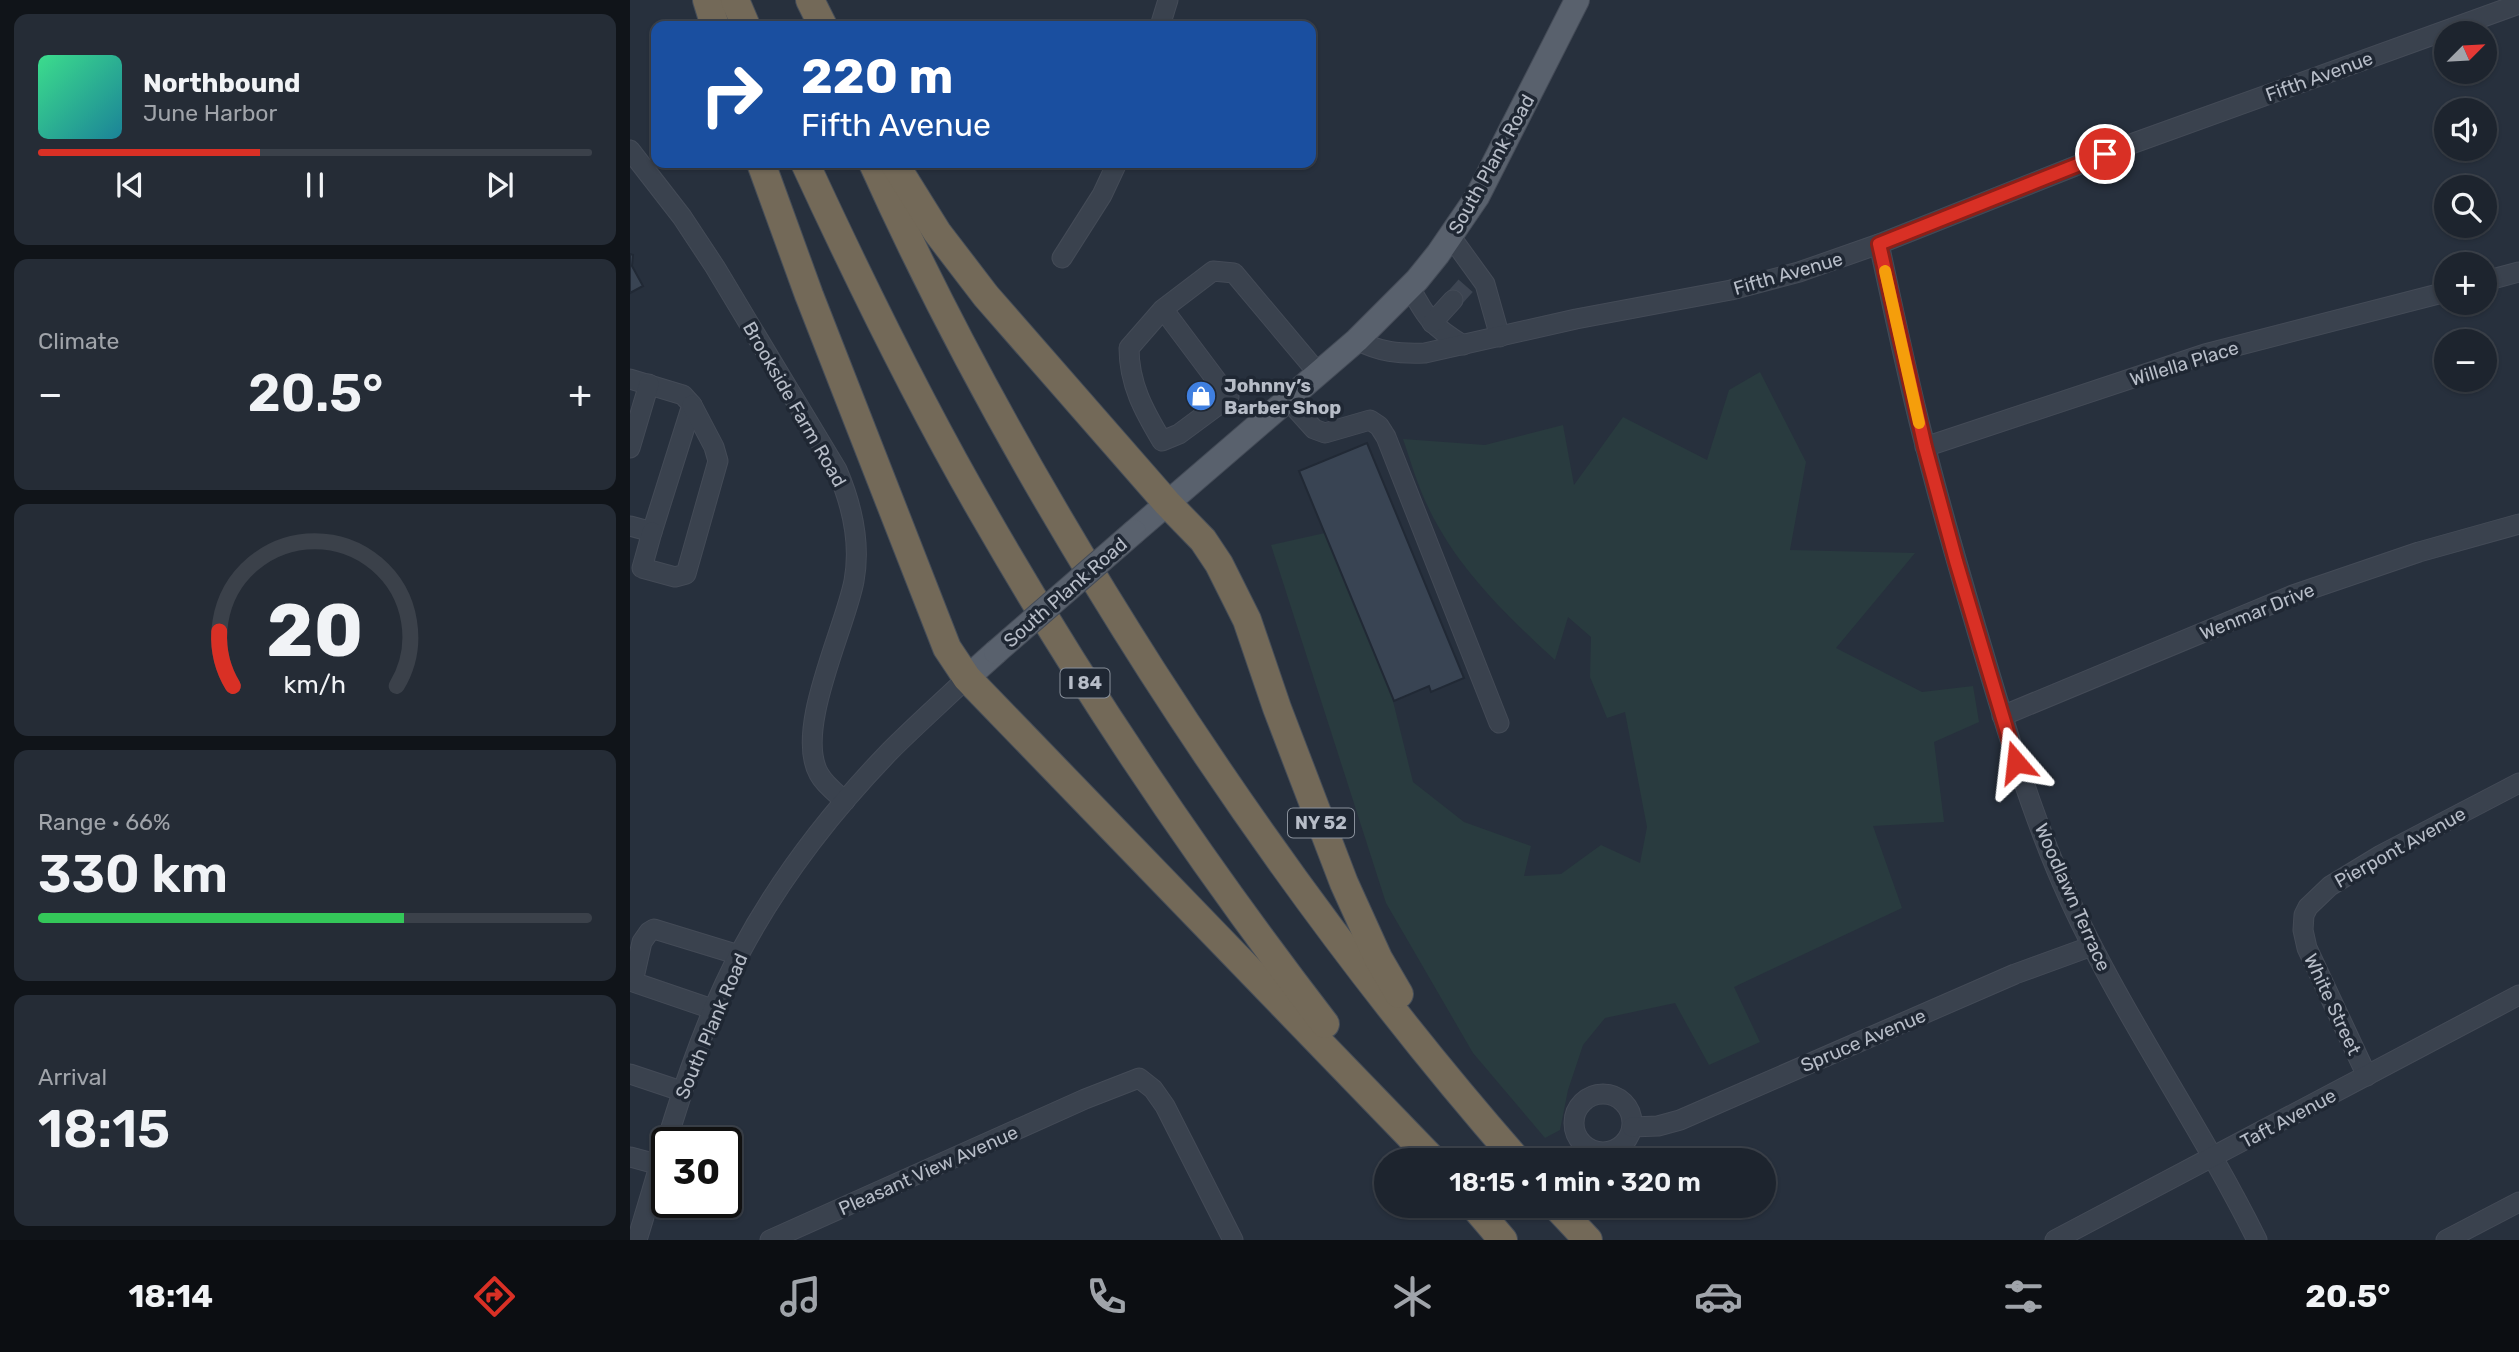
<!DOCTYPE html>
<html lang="en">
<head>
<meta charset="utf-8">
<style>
	:root { --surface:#1d242e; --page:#252c36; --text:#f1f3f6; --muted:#a0a4aa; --line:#3b414a; --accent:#d93025 }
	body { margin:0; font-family:Rubik,sans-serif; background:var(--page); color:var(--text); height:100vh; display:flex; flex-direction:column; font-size:26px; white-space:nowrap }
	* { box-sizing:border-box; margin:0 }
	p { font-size:23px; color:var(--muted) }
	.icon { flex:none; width:38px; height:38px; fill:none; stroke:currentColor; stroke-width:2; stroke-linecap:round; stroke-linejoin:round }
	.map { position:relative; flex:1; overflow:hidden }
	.side { display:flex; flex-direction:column; gap:14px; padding:14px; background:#101419; width:630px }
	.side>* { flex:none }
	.hud { position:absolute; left:21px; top:21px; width:665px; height:147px; border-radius:14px; box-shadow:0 2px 5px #0004,0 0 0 2px var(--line); background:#1a4fa0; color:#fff; overflow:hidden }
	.needle { width:46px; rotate:66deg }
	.buttons { position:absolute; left:1804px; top:21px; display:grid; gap:14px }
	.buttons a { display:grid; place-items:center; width:63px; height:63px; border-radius:50%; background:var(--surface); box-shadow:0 2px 5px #0004,0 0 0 2px var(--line); font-size:35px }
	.speed { position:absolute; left:21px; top:1127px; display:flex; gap:14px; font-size:35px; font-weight:700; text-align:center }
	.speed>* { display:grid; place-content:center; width:91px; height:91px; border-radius:50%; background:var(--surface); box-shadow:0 2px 5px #0004,0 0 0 2px var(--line); line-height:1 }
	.speed .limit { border:4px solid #111; border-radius:10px; background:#fff; color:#111 }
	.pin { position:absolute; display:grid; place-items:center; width:60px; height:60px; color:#fff; margin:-30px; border:4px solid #fff; border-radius:50%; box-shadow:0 2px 7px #0007 }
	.me { position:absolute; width:77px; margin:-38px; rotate:343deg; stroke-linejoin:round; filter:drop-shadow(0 0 5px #0008) }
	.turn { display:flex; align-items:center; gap:24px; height:147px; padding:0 35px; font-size:32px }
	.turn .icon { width:91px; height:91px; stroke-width:2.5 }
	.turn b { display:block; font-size:49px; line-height:60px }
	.big { font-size:52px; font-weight:600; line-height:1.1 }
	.side .card { flex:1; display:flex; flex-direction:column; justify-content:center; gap:10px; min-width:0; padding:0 24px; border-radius:14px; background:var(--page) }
	.side .dial { align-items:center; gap:0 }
	.dial svg { height:182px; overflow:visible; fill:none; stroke:var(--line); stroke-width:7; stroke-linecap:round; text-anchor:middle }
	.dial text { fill:var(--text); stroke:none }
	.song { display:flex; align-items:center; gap:21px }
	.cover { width:84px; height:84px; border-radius:10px; background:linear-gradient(135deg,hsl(150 70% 55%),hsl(190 70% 35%)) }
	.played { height:7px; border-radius:4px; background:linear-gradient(90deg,var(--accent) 40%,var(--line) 40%) }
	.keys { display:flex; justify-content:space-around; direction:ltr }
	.heat { display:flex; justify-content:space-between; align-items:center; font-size:38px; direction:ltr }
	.charge { height:10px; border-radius:5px; background:linear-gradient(90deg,#34c759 66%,var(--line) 0) }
	.trip { position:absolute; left:744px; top:1148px; width:402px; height:70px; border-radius:35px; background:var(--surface); box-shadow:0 2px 5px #0004,0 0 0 2px var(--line); font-weight:600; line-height:70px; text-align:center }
	.tab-bar { display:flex; height:112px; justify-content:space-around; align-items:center; background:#0c0e12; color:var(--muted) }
	.tab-bar .icon { width:49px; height:49px }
	.tab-bar .selected { color:var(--accent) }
	.tab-bar b { font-size:32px; color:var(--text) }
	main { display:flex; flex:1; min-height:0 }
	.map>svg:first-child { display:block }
</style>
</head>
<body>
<main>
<section class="side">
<div class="card">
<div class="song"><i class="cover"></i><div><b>Northbound</b><p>June Harbor</p></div></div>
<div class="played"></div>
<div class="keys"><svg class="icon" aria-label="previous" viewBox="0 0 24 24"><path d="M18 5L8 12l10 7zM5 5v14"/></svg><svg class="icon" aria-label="pause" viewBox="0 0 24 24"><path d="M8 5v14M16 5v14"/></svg><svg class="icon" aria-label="next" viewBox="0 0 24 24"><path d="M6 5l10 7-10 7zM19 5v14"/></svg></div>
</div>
<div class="card"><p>Climate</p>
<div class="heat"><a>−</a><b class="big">20.5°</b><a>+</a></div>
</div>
<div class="card dial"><svg viewBox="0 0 100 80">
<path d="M14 69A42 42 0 1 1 86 69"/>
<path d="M14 69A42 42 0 0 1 8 45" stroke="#d93025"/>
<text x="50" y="56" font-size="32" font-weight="700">20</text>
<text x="50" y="72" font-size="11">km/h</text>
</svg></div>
<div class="card"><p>Range · 66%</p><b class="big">330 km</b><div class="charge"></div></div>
<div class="card"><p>Arrival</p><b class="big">18:15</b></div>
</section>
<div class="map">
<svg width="1889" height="1240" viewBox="0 0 1889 1240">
	<rect width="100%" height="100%" fill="#27303d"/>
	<path fill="#293b3f" d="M1130,372l46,90 -16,88 125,3 -79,95 86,44 51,-6 6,36 -45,20 10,80 -71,4 29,82 -168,79 26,55 -51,23 -34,-62 -70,15 -22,27 -15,45 -8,40 -15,8 -72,-85 -87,-150 -115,-358 54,-12 66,160 22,89 51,40 67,24 -7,30 37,-2 40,-29 39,18 7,-36 -22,-115 -18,6 -17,-41 1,-40 -23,-20 -13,43c-48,-44 -97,-91 -126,-151 -11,-22 -18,-47 -26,-70l82,6 78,-20 11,60 49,-68 84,43 22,-70z"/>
	<g fill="#394453" stroke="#212935" stroke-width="2">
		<path d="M0,254l3,1 -1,11 11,20 -13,7z"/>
		<path d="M737,443l97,235 -33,14 -2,-6 -35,15 -95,-230z"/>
	</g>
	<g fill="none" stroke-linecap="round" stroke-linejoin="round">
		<path stroke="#3d4552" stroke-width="19" stroke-dasharray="19 10" stroke-linecap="butt" d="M823,300l16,-18"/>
		<g stroke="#444b57" stroke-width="21">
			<g id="minor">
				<path d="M530,26l8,-26"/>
				<path d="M0,150l52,67 33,50 122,203c15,35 24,73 17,111 -9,48 -60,149 -35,193 6,11 17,19 26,27"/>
				<path d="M821,237l34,47 15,53"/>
				<path d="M1249,244c15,68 29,137 47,205 17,68 37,135 57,202 22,74 44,148 74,220 54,129 138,244 200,369"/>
				<path d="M432,258l40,-63 15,-32"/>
				<path d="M1855,281l34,-9"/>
				<path d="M780,287c16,31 23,40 53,58"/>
				<path d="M533,309l-34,39c0,36 15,63 33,93l17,-7 50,-37 -66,-88 50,-38 21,2 84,100"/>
				<path d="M802,323l21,-23"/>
				<path d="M727,340c22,12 42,14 68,13l151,-34 155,-29 68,-18 80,-28 252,-100 388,-140"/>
				<path d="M0,379l53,16 9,10 -40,127 -22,-6"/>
				<path d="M657,399l27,30 11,4 45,-13 9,6 7,11 113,286"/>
				<path d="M1295,447l280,-93 241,-62"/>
				<path d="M0,448l19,-64"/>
				<path d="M22,532l-10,36 33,9 11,-3 32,-113 -4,-14 -22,-42"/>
				<path d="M1372,716l291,-121 126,-43 100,-28"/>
				<path d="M85,1010l-82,-28 9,-40 7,-10 5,-3 85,26"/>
				<path d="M0,1074l51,17"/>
				<path d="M1737,1076l-60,-128 -4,-18 1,-15 4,-8 22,-21 51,-31 138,-72"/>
				<circle cx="973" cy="1123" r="29"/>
				<path d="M1002,1127l26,-1 22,-6 335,-146 77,-28"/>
				<path d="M0,1157l30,8"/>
				<path d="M7,1240c30,-98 56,-199 104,-289 39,-73 92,-141 149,-200 25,-25 52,-49 77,-73"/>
				<path d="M140,1240l315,-141 54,-21 14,11 12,17 68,134"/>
				<path d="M1425,1240l464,-245"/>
				<path d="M1816,1240l73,-38"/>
			</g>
		</g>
		<g stroke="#444b57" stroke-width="26">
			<g id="major">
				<path d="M504,532l223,-192 60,-60 21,-26 39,-57 100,-197"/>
				<path d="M337,678l29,-26"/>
			</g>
		</g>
		<g stroke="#454d58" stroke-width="30">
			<g id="highway">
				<path d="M77,0l8,26"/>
				<path d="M105,0l11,26"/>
				<path d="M180,0l13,26"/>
				<path d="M131,163l48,132 138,353 20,30 466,482"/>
				<path d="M175,163c56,121 115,242 182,357 101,176 215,344 338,504"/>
				<path d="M243,163c79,176 175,345 279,508 110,171 231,336 365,489"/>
				<path d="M264,163l43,69 49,64 181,207 36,37 16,24 28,56 30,88 67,175 34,75 21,36"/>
				<path d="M844,1206l29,34"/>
				<path d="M926,1206l32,34"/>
			</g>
		</g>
		<use href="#minor" stroke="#3a424e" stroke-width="19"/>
		<use href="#major" stroke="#59616d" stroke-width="24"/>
		<use href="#highway" stroke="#736958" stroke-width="28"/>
		<g stroke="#444b57" stroke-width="26" stroke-linecap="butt">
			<path id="major-bridge" d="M366,652l138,-120"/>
		</g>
		<use href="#major-bridge" stroke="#59616d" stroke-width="24"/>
	</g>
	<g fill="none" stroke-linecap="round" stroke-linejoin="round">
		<g stroke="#8d1f18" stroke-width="18">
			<path id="route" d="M1386,762l-60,-201 -31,-114 -46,-203 226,-90"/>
		</g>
		<use href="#route" stroke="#d93025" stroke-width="12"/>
		<path stroke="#f59e0b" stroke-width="12" d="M1255,271l34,152"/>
	</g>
	<defs>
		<g id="shop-disc" transform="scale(1.575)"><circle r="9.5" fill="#3f7fe0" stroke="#1f2733"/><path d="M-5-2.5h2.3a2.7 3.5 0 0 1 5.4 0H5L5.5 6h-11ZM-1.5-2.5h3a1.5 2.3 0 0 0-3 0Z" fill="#fff"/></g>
	</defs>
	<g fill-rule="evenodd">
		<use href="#shop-disc" x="571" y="396"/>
	</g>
	<g text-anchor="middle" stroke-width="7" stroke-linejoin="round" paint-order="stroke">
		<g fill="#1f2733" stroke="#89909b" stroke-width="2">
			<rect x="430.5" y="668.5" width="49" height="29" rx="5"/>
			<rect x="658" y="808.5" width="66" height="29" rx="5"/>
		</g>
		<g font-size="18" font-weight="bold" fill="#b7bdc8">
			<text x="455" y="689">I 84</text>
			<text x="691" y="829">NY 52</text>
		</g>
		<g font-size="19" fill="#b7bdc8" stroke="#1f2733">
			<text transform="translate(1689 76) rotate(-20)" y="7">Fifth Avenue</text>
			<text transform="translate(861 164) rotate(-61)" y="7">South Plank Road</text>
			<text transform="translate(1158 273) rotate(-16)" y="7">Fifth Avenue</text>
			<text transform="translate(1554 363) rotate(-17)" y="7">Willella Place</text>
			<text transform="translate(165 404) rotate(60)" y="7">Brookside Farm Road</text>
			<text transform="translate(435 592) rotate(-41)" y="7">South Plank Road</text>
			<text transform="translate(1627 611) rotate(-22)" y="7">Wenmar Drive</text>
			<text transform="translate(1770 847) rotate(-29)" y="7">Pierpont Avenue</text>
			<text transform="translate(1443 897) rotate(66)" y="7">Woodlawn Terrace</text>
			<text transform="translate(1703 1004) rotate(65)" y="7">White Street</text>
			<text transform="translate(81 1026) rotate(-67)" y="7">South Plank Road</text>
			<text transform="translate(1233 1040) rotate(-23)" y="7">Spruce Avenue</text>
			<text transform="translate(1658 1118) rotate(-28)" y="7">Taft Avenue</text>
			<text transform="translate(298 1170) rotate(-24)" y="7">Pleasant View Avenue</text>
		</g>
		<g font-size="19" font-weight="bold" fill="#b7bdc8" stroke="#1f2733" text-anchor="start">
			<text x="594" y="392">Johnny’s<tspan x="594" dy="22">Barber Shop</tspan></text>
		</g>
	</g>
</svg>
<div class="buttons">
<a><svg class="needle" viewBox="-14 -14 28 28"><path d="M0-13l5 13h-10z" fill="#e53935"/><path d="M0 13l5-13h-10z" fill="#a0a4aa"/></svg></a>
<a><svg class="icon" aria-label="sound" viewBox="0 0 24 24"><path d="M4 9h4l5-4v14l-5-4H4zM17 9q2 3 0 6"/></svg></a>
<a><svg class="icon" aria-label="search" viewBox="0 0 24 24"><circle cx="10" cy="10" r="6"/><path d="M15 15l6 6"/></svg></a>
<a>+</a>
<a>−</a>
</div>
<div class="speed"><div class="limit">30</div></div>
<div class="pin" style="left:1475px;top:154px;background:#d93025"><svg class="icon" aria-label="arrive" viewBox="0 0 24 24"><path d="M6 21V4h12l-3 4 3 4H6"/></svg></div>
<svg class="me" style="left:1386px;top:762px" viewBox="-20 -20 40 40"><path d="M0-17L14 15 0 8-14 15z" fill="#d93025" stroke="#fff" stroke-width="4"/></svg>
<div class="trip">18:15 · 1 min · 320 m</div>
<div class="hud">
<div class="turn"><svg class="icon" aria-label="right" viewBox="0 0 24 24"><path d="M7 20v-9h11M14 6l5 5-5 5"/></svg><div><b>220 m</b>Fifth Avenue</div></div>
</div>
</div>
</main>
<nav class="tab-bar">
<b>18:14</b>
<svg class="icon selected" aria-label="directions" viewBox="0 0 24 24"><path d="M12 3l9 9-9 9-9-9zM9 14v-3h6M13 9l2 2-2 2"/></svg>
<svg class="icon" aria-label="music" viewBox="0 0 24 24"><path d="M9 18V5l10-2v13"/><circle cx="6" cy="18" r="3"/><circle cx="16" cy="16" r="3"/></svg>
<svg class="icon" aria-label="phone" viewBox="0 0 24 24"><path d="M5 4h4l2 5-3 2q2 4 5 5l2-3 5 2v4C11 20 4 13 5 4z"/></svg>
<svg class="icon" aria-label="climate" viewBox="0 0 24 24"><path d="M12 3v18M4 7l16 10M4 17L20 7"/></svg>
<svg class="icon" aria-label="car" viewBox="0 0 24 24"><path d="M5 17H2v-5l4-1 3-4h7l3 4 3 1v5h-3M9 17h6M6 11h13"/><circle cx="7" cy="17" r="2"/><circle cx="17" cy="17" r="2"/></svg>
<svg class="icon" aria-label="filters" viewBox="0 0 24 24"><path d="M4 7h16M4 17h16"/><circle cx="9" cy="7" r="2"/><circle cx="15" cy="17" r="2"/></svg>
<b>20.5°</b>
</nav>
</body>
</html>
